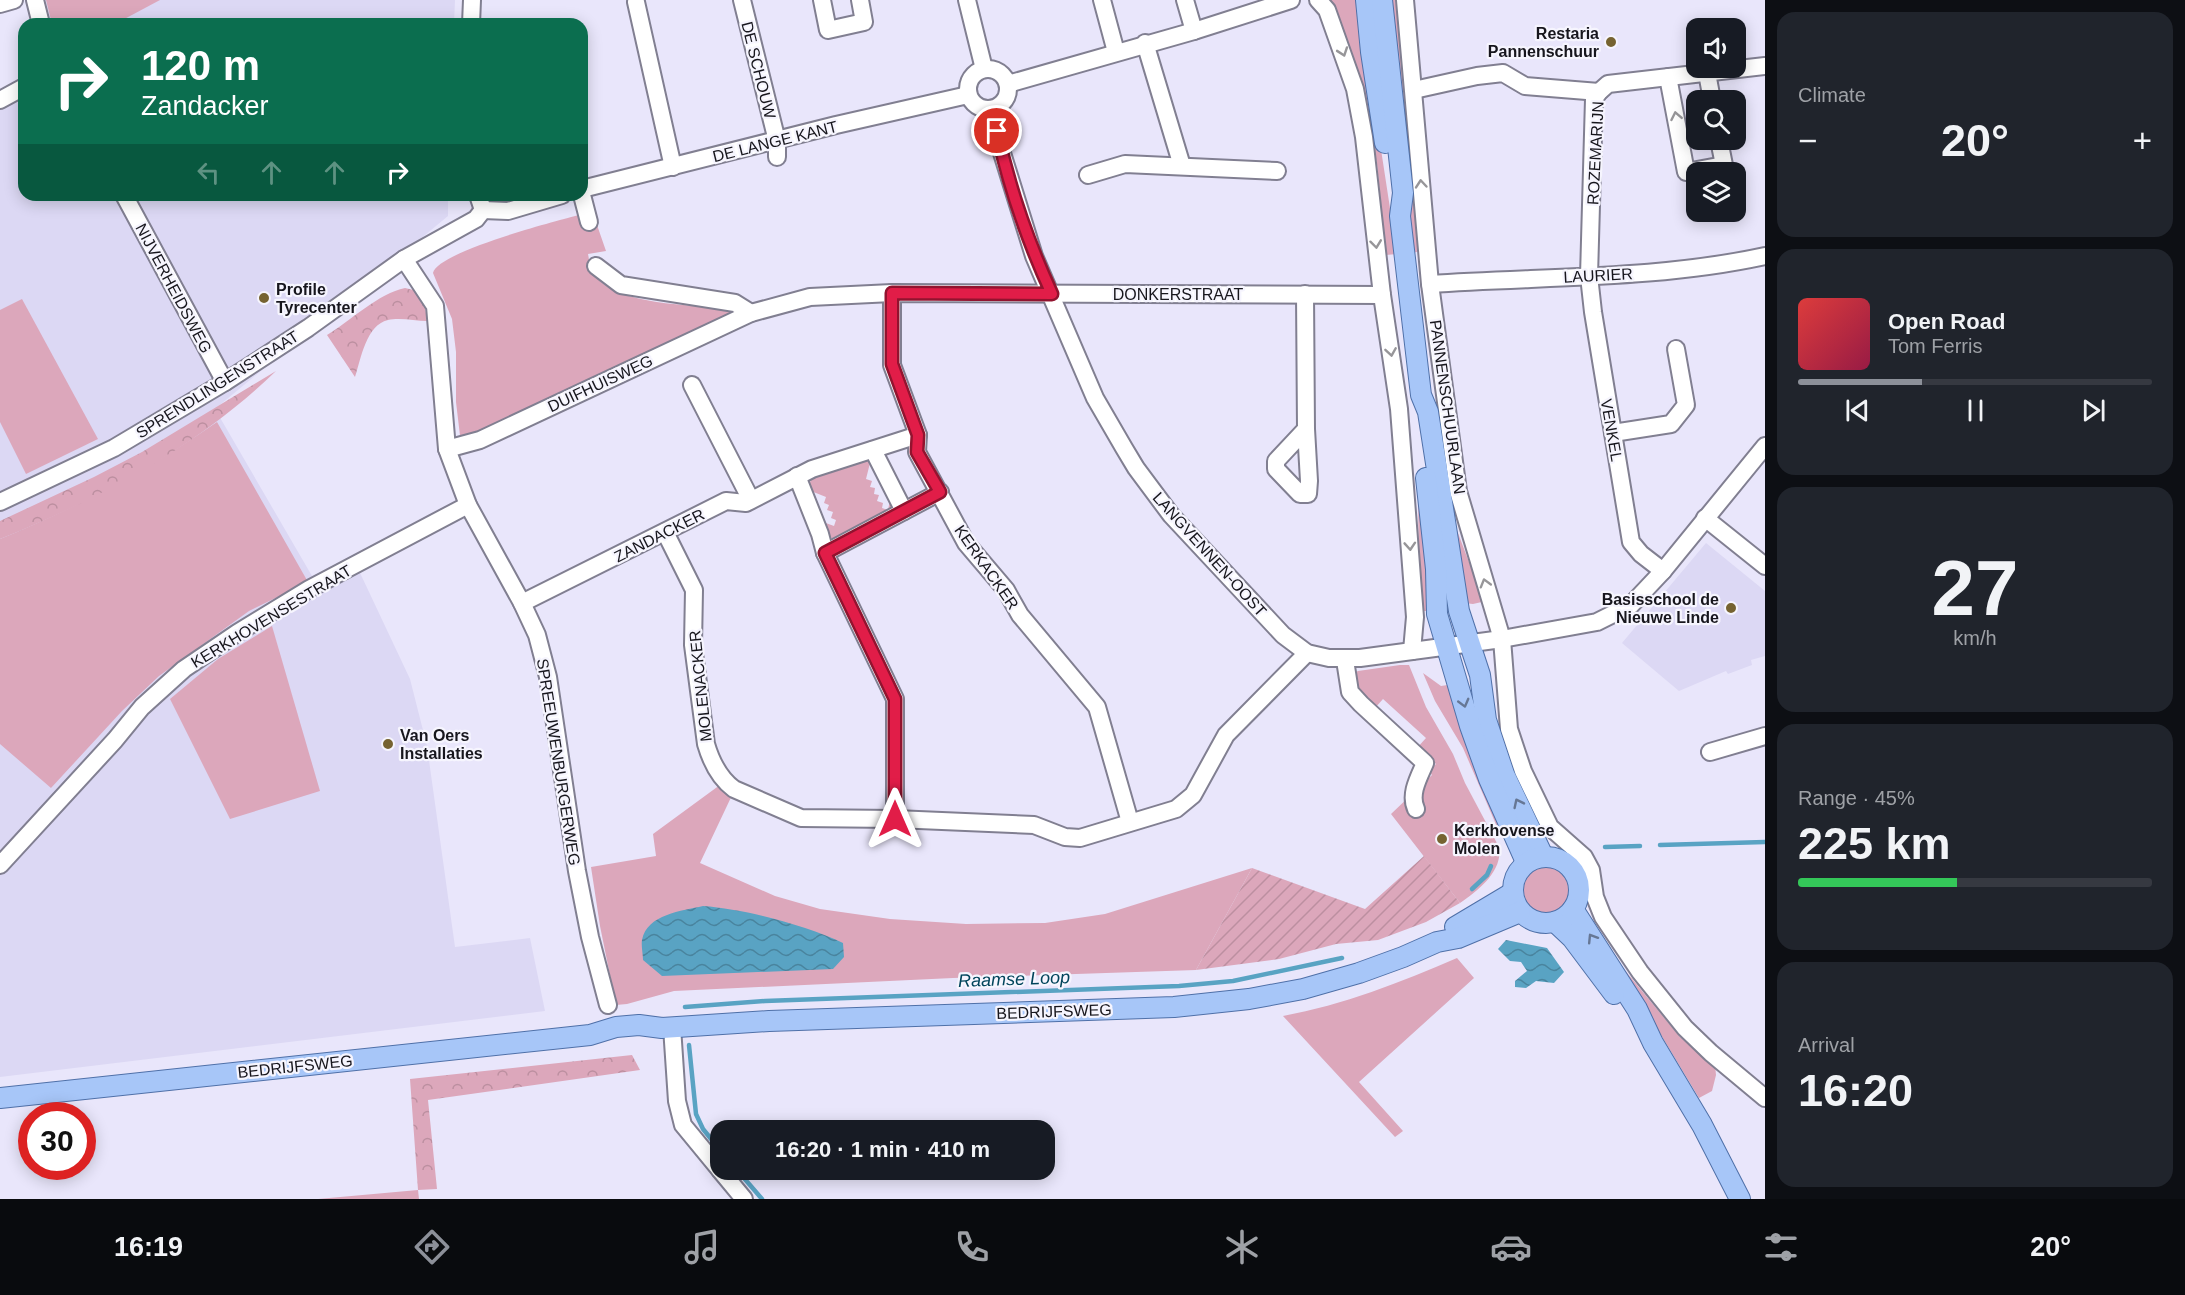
<!DOCTYPE html>
<html lang="en">
<head>
<meta charset="utf-8">
<style>
	:root { --surface:#171b24; --page:#20242c; --text:#f1f3f6; --muted:#9ea1a6; --line:#363941; --accent:#8c9099 }
	body { margin:0; font-family:Helvetica,sans-serif; background:var(--page); color:var(--text); height:100vh; display:flex; flex-direction:column; font-size:22px; white-space:nowrap }
	* { box-sizing:border-box; margin:0 }
	p { font-size:20px; color:var(--muted) }
	.icon { flex:none; width:33px; height:33px; fill:none; stroke:currentColor; stroke-width:2; stroke-linecap:round; stroke-linejoin:round }
	.map { position:relative; flex:1; overflow:hidden }
	.details { display:flex; flex-direction:column; gap:12px; padding:12px; background:#0d0f14; width:420px }
	.details>* { flex:none }
	.top-card { position:absolute; left:18px; top:18px; width:570px; height:183px; border-radius:18px; box-shadow:0 3px 15px #0003; background:#0b6e4f; color:#fff; overflow:hidden }
	.controls { position:absolute; left:1686px; top:18px; display:grid; gap:12px }
	.controls a { display:grid; place-items:center; width:60px; height:60px; border-radius:12px; background:var(--surface); box-shadow:0 3px 15px #0003; font-size:30px }
	.speed { position:absolute; left:18px; top:1102px; display:flex; gap:12px; font-size:30px; font-weight:700; text-align:center }
	.speed>* { display:grid; place-content:center; width:78px; height:78px; border-radius:50%; background:var(--surface); box-shadow:0 3px 15px #0003; line-height:1 }
	.speed .limit { border:9px solid #d22; background:#fff; color:#111 }
	.pin { position:absolute; display:grid; place-items:center; width:51px; height:51px; color:#fff; margin:-26px; border:3px solid #fff; border-radius:50%; box-shadow:0 2px 6px #0007 }
	.me { position:absolute; width:66px; margin:-33px; rotate:0deg; stroke-linejoin:round; filter:drop-shadow(0 0 4px #0008) }
	.turn { display:flex; align-items:center; gap:21px; height:126px; padding:0 24px; font-size:27px }
	.turn .icon { width:78px; height:78px; stroke-width:2.5 }
	.turn b { display:block; font-size:42px; line-height:51px }
	.lanes { display:flex; align-items:center; height:57px; padding:0 24px; background:#0003; justify-content:center; gap:30px; direction:ltr }
	.lanes .off { opacity:.35 }
	.big { font-size:45px; font-weight:600; line-height:1.1 }
	.details .card { flex:1; display:flex; flex-direction:column; justify-content:center; gap:9px; min-width:0; padding:0 21px; border-radius:18px; background:var(--page) }
	.details .dial { align-items:center; gap:0 }
	.dial b { font-size:78px; line-height:1 }
	.song { display:flex; align-items:center; gap:18px }
	.cover { width:72px; height:72px; border-radius:9px; background:linear-gradient(135deg,hsl(0 70% 55%),hsl(340 70% 35%)) }
	.played { height:6px; border-radius:3px; background:linear-gradient(90deg,var(--accent) 35%,var(--line) 35%) }
	.keys { display:flex; justify-content:space-around; direction:ltr }
	.heat { display:flex; justify-content:space-between; align-items:center; font-size:33px; direction:ltr }
	.charge { height:9px; border-radius:4px; background:linear-gradient(90deg,#34c759 45%,var(--line) 0) }
	.trip { position:absolute; left:710px; top:1120px; width:345px; height:60px; border-radius:18px; background:var(--surface); box-shadow:0 3px 15px #0003; font-weight:600; line-height:60px; text-align:center }
	.tabs { display:flex; height:96px; justify-content:space-around; align-items:center; background:#090b0e; color:var(--muted) }
	.tabs .icon { width:42px; height:42px }
	.tabs .current { color:var(--accent) }
	.tabs b { font-size:27px; color:var(--text) }
	main { display:flex; flex:1; min-height:0 }
	.map>svg:first-child { display:block }
</style>
</head>
<body>
<main>
<div class="map">
<svg width="1765" height="1199" viewBox="0 0 1765 1199">
	<defs>
		<pattern id="forest-crowns" width="20" height="18" patternUnits="userSpaceOnUse" patternTransform="scale(1.5)"><rect width="20" height="18" fill="#dca7bb"/><path d="M2 6a3 3 0 1 1 6 0M12 15a3 3 0 1 1 6 0" fill="none" stroke="#bc8fa0"/></pattern>
		<pattern id="garden-furrows" width="10" height="10" patternUnits="userSpaceOnUse" patternTransform="scale(1.5)"><rect width="10" height="10" fill="#dca7bb"/><path d="M-1 1l2-2M0 10L10 0M9 11l2-2" fill="none" stroke="#bc8fa0"/></pattern>
		<pattern id="water-waves" width="16" height="10" patternUnits="userSpaceOnUse" patternTransform="scale(1.5)"><rect width="16" height="10" fill="#59a3c3"/><path d="M0 5q4-4 8 0t8 0" fill="none" stroke="#49849e"/></pattern>
	</defs>
	<rect width="100%" height="100%" fill="#e9e6fb"/>
	<g fill="#dcd8f4">
		<path d="M45,0h410l-1,24h-403z"/>
		<path d="M24,84v111h424v21l-233,193 97,167 41,-18 57,121 17,67 28,201 75,-9 15,73 -545,66v-980z"/>
		<path d="M1706,543l59,48v65l-14,4 1,5 -24,9 -2,-3 -47,20 -57,-48z"/>
	</g>
	<g fill="#dca7bb">
		<path d="M46,0h114l-45,24h-63z"/>
		<path d="M1325,0h37l5,58 30,196 -11,1 -9,-91 -16,-78z"/>
		<path d="M1387,0h8l12,61 -4,28 12,76 5,86 -7,2z"/>
		<path d="M579,215l3,14 15,-4 9,26 -18,3c1,4 1,10 3,14 13,37 100,37 133,40l7,2 1,2 -10,9 -261,123 -5,-42v-50l-4,-33 -19,-46c4,-21 123,-52 146,-58z"/>
		<path d="M22,299l76,140 -72,35 -26,-52v-112z"/>
		<path d="M217,422l91,160 -59,29 -90,65 -37,35 -71,77 -51,-44v-205c76,-31 150,-70 217,-117z"/>
		<path d="M868,459l2,4 -4,16 6,2 -2,6 5,1 -1,6 5,1 -2,6 6,2 -1,5 6,2 2,-10 4,8 -56,33c-10,-3 -12,-9 -15,-19l11,4 2,-6 -5,-2 2,-6 -6,-2 2,-5 -5,-2 2,-6 -15,-6 -2,-5 3,-10z"/>
		<path d="M1418,482l14,129h-13z"/>
		<path d="M1450,512l25,66 11,23 -13,3 -9,-1z"/>
		<path d="M272,626l48,165 -90,28 -60,-120 48,-40z"/>
		<path d="M1400,665h9l17,42 27,47 12,29 34,64c4,24 -20,43 -39,56l-69,-89 41,-39 -4,-4 8,-7 -19,-16 9,-10 -43,-39 -8,9 -16,-14 -5,-21 4,-2z"/>
		<path d="M1423,673l18,13 13,-2 54,148 -7,4 -38,-88 -28,-47z"/>
		<path d="M724,782l10,9 -34,72 75,33 45,13 70,10 76,5 79,-1 60,-9 147,-46 -56,102 -243,8 -279,13 -47,13 -11,1 -16,-79 -9,-59 65,-11 -3,-22z"/>
		<circle cx="1545" cy="889" r="24"/>
		<path d="M1614,957l66,80 35,28 1,10 -4,16 -13,7z"/>
		<path d="M1457,958l17,20 -115,104 44,49 -8,6 -112,-121c60,-11 118,-34 174,-58z"/>
		<path d="M418,1190l1,9h-101z"/>
	</g>
	<g fill="url(#forest-crowns)">
		<path d="M405,288l13,3 7,15 2,15c-12,0 -27,-4 -39,-1 -22,5 -27,39 -33,57l-28,-42c23,-14 52,-42 78,-47z"/>
		<path d="M276,371c-78,75 -176,128 -276,168v-18l94,-44 48,-25z"/>
		<path d="M632,1055l8,15 -212,30 9,89 -19,1 -8,-111z"/>
	</g>
	<path fill="url(#garden-furrows)" d="M1424,856l36,47 -34,19 -48,18 -42,4 -57,15 -83,11 56,-102 113,41z"/>
	<g fill="url(#water-waves)">
		<path d="M703,906c42,3 102,19 140,37l1,14 -11,12 -171,7 -19,-16c0,-6 -2,-14 -1,-20 5,-26 40,-29 61,-34z"/>
		<path d="M1506,940l41,8 17,24 -10,11 -18,-2 -10,7 -11,-1v-6l12,-10 -6,-9 -11,-1 -12,-12z"/>
	</g>
	<g fill="none" stroke-linecap="round" stroke-linejoin="round">
		<g stroke="#59a3c3" stroke-width="4.5">
			<path d="M1660,845l105,-3"/>
			<path d="M1605,847l35,-1"/>
			<path d="M1472,889l15,-14 4,-9"/>
			<path d="M685,1007l80,-6 414,-15 54,-5 109,-23"/>
			<path d="M689,1045l7,69 7,15 17,21"/>
			<path d="M737,1170l25,29"/>
		</g>
		<g stroke="#817f91" stroke-width="20">
			<g id="minor">
				<path d="M35,0l6,24"/>
				<path d="M742,0l35,141v16"/>
				<path d="M822,0l6,30 36,-8 -4,-22"/>
				<path d="M967,0l17,69"/>
				<path d="M1102,0l14,52"/>
				<path d="M1185,0l9,31"/>
				<path d="M1318,0l9,10 28,79 9,48 18,158 17,114 16,208 -3,34"/>
				<path d="M1405,0l25,284 28,207 44,148 7,90 14,42 27,56 34,30 7,13 4,27 8,20 37,55 45,56 26,25 54,45"/>
				<path d="M636,2l37,165"/>
				<path d="M0,4l14,-4"/>
				<path d="M471,24l1,-24"/>
				<path d="M1145,43l37,123"/>
				<circle cx="988" cy="89" r="20"/>
				<path d="M1707,73l5,27"/>
				<path d="M1668,77l18,95 38,-7 -5,-25"/>
				<path d="M1008,84l186,-53 97,-31"/>
				<path d="M1414,90l63,-14 26,-3 22,13 74,6"/>
				<path d="M0,100l24,-13"/>
				<path d="M993,109l9,44 32,103 61,142 29,50 12,20 35,47 112,120 24,18 22,5h31l142,-19 95,-17 34,-17 32,-34 102,-125"/>
				<path d="M1088,175l37,-11 152,7"/>
				<path d="M582,189l254,-64 132,-30"/>
				<path d="M124,195l101,187"/>
				<path d="M478,195l5,15"/>
				<path d="M582,195l7,27"/>
				<path d="M483,210l25,1 54,-16"/>
				<path d="M404,259l31,47 12,143 21,56 54,98 15,32 11,42 29,194 13,66 18,68"/>
				<path d="M596,266l25,19 114,18 16,10"/>
				<path d="M1430,284c111,-8 225,-4 335,-28"/>
				<path d="M892,293v72l26,70 -1,17 49,91 40,47 14,25 77,92 33,115"/>
				<path d="M1305,294l1,135 3,52 -1,13h-8l-24,-25v-8l30,-32"/>
				<path d="M692,385l59,115"/>
				<path d="M1613,433l58,-9 15,-19 -10,-56"/>
				<path d="M447,449l33,-9 271,-127 59,-16 82,-4 490,2"/>
				<path d="M873,450l31,61"/>
				<path d="M797,476l23,58 5,19 70,146v120"/>
				<path d="M0,502l114,-54 111,-66 83,-54 96,-69 72,-40 7,-9"/>
				<path d="M1705,518l60,48"/>
				<path d="M665,532l29,58 -1,55 13,99c5,17 13,34 28,45l67,29 94,1 139,6 31,12 15,1 96,-29 17,-14 33,-60 81,-82"/>
				<path d="M825,553l115,-61"/>
				<path d="M1663,571l-22,-17 -10,-12 -38,-230 -4,-36 5,-177 5,-7 9,-8 157,-18"/>
				<path d="M522,603l204,-102 20,2 66,-34 106,-34"/>
				<path d="M1345,660l5,32 11,12 64,59c-6,14 -16,31 -9,46"/>
				<path d="M1710,752l55,-16"/>
				<path d="M0,865l115,-125 27,-33 42,-38 53,-36 72,-44 159,-84"/>
				<path d="M672,1027l5,74 6,24 37,45"/>
				<path d="M720,1170l24,29"/>
			</g>
		</g>
		<g stroke="#4f70a8" stroke-width="22">
			<g id="major">
				<path d="M1366,0l5,52 14,91"/>
				<path d="M1382,0l21,193 -3,23 21,179 7,17 31,199 21,64 6,45 18,54 39,82"/>
				<path d="M1426,478l10,91 1,45 33,112 19,53 37,83"/>
				<circle cx="1546" cy="890" r="33"/>
				<path d="M1573,909l64,100 16,34 49,82 38,74"/>
				<path d="M1555,922l17,16 42,56"/>
				<path d="M1455,927l57,-34"/>
				<path d="M0,1098l590,-63 26,-8 23,-2 23,3 107,-7 405,-14 75,-8 54,-10 56,-16 44,-16 34,-15 21,-4 62,-26"/>
			</g>
		</g>
		<use href="#minor" stroke="#fff" stroke-width="16"/>
		<use href="#major" stroke="#a7c6f8" stroke-width="20"/>
	</g>
	<defs><path id="oneway-chevron" d="M-2-3.5L2.5 0L-2 3.5" fill="none" stroke-width="1.6" stroke-linecap="round" stroke-linejoin="round" transform="scale(1.5)"/></defs>
	<g stroke="#979699">
		<use href="#oneway-chevron" transform="translate(1343 52) rotate(71)"/>
		<use href="#oneway-chevron" transform="translate(1676 116) rotate(-101)"/>
		<use href="#oneway-chevron" transform="translate(1421 184) rotate(-95)"/>
		<use href="#oneway-chevron" transform="translate(1376 244) rotate(83)"/>
		<use href="#oneway-chevron" transform="translate(1391 352) rotate(81)"/>
		<use href="#oneway-chevron" transform="translate(1410 546) rotate(86)"/>
		<use href="#oneway-chevron" transform="translate(1485 583) rotate(-106)"/>
	</g>
	<g stroke="#667795">
		<use href="#oneway-chevron" transform="translate(1464 703) rotate(75)"/>
		<use href="#oneway-chevron" transform="translate(1518 803) rotate(-116)"/>
		<use href="#oneway-chevron" transform="translate(1592 938) rotate(-122)"/>
	</g>
	<g fill="none" stroke-linecap="round" stroke-linejoin="round">
		<g stroke="#92132f" stroke-width="15">
			<path id="route" d="M895,819v-120l-70,-146 115,-61 -23,-40 1,-17 -26,-71v-71l160,1c-24,-52 -43,-107 -55,-163"/>
		</g>
		<use href="#route" stroke="#e11d48" stroke-width="10"/>
	</g>
	<g fill="#766331" stroke="#f6f5fe" stroke-width="2">
		<circle cx="1611" cy="42" r="6"/>
		<circle cx="264" cy="298" r="6"/>
		<circle cx="1731" cy="608" r="6"/>
		<circle cx="388" cy="744" r="6"/>
		<circle cx="1442" cy="839" r="6"/>
	</g>
	<g text-anchor="middle" stroke-width="4.5" stroke-linejoin="round" paint-order="stroke">
		<g font-size="16" font-weight="bold" fill="#17161d" stroke="#f6f5fe" text-anchor="start">
			<text x="1599" y="39" text-anchor="end">Restaria<tspan x="1599" dy="18">Pannenschuur</tspan></text>
			<text x="276" y="295">Profile<tspan x="276" dy="18">Tyrecenter</tspan></text>
			<text x="1719" y="605" text-anchor="end">Basisschool de<tspan x="1719" dy="18">Nieuwe Linde</tspan></text>
			<text x="400" y="741">Van Oers<tspan x="400" dy="18">Installaties</tspan></text>
			<text x="1454" y="836">Kerkhovense<tspan x="1454" dy="18">Molen</tspan></text>
		</g>
		<g font-size="16" fill="#17161d" stroke="#f6f5fe">
			<text transform="translate(759 70) rotate(76)" y="6">DE SCHOUW</text>
			<text transform="translate(775 141) rotate(-14)" y="6">DE LANGE KANT</text>
			<text transform="translate(1595 153) rotate(-87)" y="6">ROZEMARIJN</text>
			<text transform="translate(1598 275) rotate(-3)" y="6">LAURIER</text>
			<text transform="translate(174 288) rotate(62)" y="6">NIJVERHEIDSWEG</text>
			<text x="1178" y="300">DONKERSTRAAT</text>
			<text transform="translate(600 383) rotate(-25)" y="6">DUIFHUISWEG</text>
			<text transform="translate(217 384) rotate(-32)" y="6">SPRENDLINGENSTRAAT</text>
			<text transform="translate(1448 407) rotate(82)" y="6">PANNENSCHUURLAAN</text>
			<text transform="translate(1612 430) rotate(80)" y="6">VENKEL</text>
			<text transform="translate(659 535) rotate(-27)" y="6">ZANDACKER</text>
			<text transform="translate(1210 554) rotate(48)" y="6">LANGVENNEN-OOST</text>
			<text transform="translate(987 567) rotate(55)" y="6">KERKACKER</text>
			<text transform="translate(271 616) rotate(-31)" y="6">KERKHOVENSESTRAAT</text>
			<text transform="translate(700 686) rotate(-96)" y="6">MOLENACKER</text>
			<text transform="translate(559 762) rotate(81)" y="6">SPREEUWENBURGERWEG</text>
			<text transform="translate(1054 1011) rotate(-2)" y="6">BEDRIJFSWEG</text>
			<text transform="translate(295 1066) rotate(-6)" y="6">BEDRIJFSWEG</text>
		</g>
		<g font-size="18" font-style="italic" fill="#01445b" stroke="#f6f5fe">
			<text transform="translate(1014 979) rotate(-2)" y="6">Raamse Loop</text>
		</g>
	</g>
</svg>
<div class="controls">
<a><svg class="icon" aria-label="sound" viewBox="0 0 24 24"><path d="M4 9h4l5-4v14l-5-4H4zM17 9q2 3 0 6"/></svg></a>
<a><svg class="icon" aria-label="search" viewBox="0 0 24 24"><circle cx="10" cy="10" r="6"/><path d="M15 15l6 6"/></svg></a>
<a><svg class="icon" aria-label="layers" viewBox="0 0 24 24"><path d="M12 4l9 5-9 5-9-5zM3 14l9 5 9-5"/></svg></a>
</div>
<div class="speed"><div class="limit">30</div></div>
<div class="pin" style="left:997px;top:131px;background:#d93025"><svg class="icon" aria-label="arrive" viewBox="0 0 24 24"><path d="M6 21V4h12l-3 4 3 4H6"/></svg></div>
<svg class="me" style="left:895px;top:819px" viewBox="-20 -20 40 40"><path d="M0-17L14 15 0 8-14 15z" fill="#e11d48" stroke="#fff" stroke-width="4"/></svg>
<div class="trip">16:20 · 1 min · 410 m</div>
<div class="top-card">
<div class="turn"><svg class="icon" aria-label="right" viewBox="0 0 24 24"><path d="M7 20v-9h11M14 6l5 5-5 5"/></svg><div><b>120 m</b>Zandacker</div></div>
<div class="lanes"><svg class="icon off" aria-label="left" viewBox="0 0 24 24"><path d="M17 20v-9H6M10 6l-5 5 5 5"/></svg><svg class="icon off" aria-label="ahead" viewBox="0 0 24 24"><path d="M12 20V5M6 11l6-6 6 6"/></svg><svg class="icon off" aria-label="ahead" viewBox="0 0 24 24"><path d="M12 20V5M6 11l6-6 6 6"/></svg><svg class="icon" aria-label="right" viewBox="0 0 24 24"><path d="M7 20v-9h11M14 6l5 5-5 5"/></svg></div>
</div>
</div>
<section class="details">
<div class="card"><p>Climate</p>
<div class="heat"><a>−</a><b class="big">20°</b><a>+</a></div>
</div>
<div class="card">
<div class="song"><i class="cover"></i><div><b>Open Road</b><p>Tom Ferris</p></div></div>
<div class="played"></div>
<div class="keys"><svg class="icon" aria-label="previous" viewBox="0 0 24 24"><path d="M18 5L8 12l10 7zM5 5v14"/></svg><svg class="icon" aria-label="pause" viewBox="0 0 24 24"><path d="M8 5v14M16 5v14"/></svg><svg class="icon" aria-label="next" viewBox="0 0 24 24"><path d="M6 5l10 7-10 7zM19 5v14"/></svg></div>
</div>
<div class="card dial"><b>27</b><p>km/h</p></div>
<div class="card"><p>Range · 45%</p><b class="big">225 km</b><div class="charge"></div></div>
<div class="card"><p>Arrival</p><b class="big">16:20</b></div>
</section>
</main>
<nav class="tabs">
<b>16:19</b>
<svg class="icon current" aria-label="directions" viewBox="0 0 24 24"><path d="M12 3l9 9-9 9-9-9zM9 14v-3h6M13 9l2 2-2 2"/></svg>
<svg class="icon" aria-label="music" viewBox="0 0 24 24"><path d="M9 18V5l10-2v13"/><circle cx="6" cy="18" r="3"/><circle cx="16" cy="16" r="3"/></svg>
<svg class="icon" aria-label="phone" viewBox="0 0 24 24"><path d="M5 4h4l2 5-3 2q2 4 5 5l2-3 5 2v4C11 20 4 13 5 4z"/></svg>
<svg class="icon" aria-label="climate" viewBox="0 0 24 24"><path d="M12 3v18M4 7l16 10M4 17L20 7"/></svg>
<svg class="icon" aria-label="car" viewBox="0 0 24 24"><path d="M5 17H2v-5l4-1 3-4h7l3 4 3 1v5h-3M9 17h6M6 11h13"/><circle cx="7" cy="17" r="2"/><circle cx="17" cy="17" r="2"/></svg>
<svg class="icon" aria-label="filters" viewBox="0 0 24 24"><path d="M4 7h16M4 17h16"/><circle cx="9" cy="7" r="2"/><circle cx="15" cy="17" r="2"/></svg>
<b>20°</b>
</nav>
</body>
</html>
